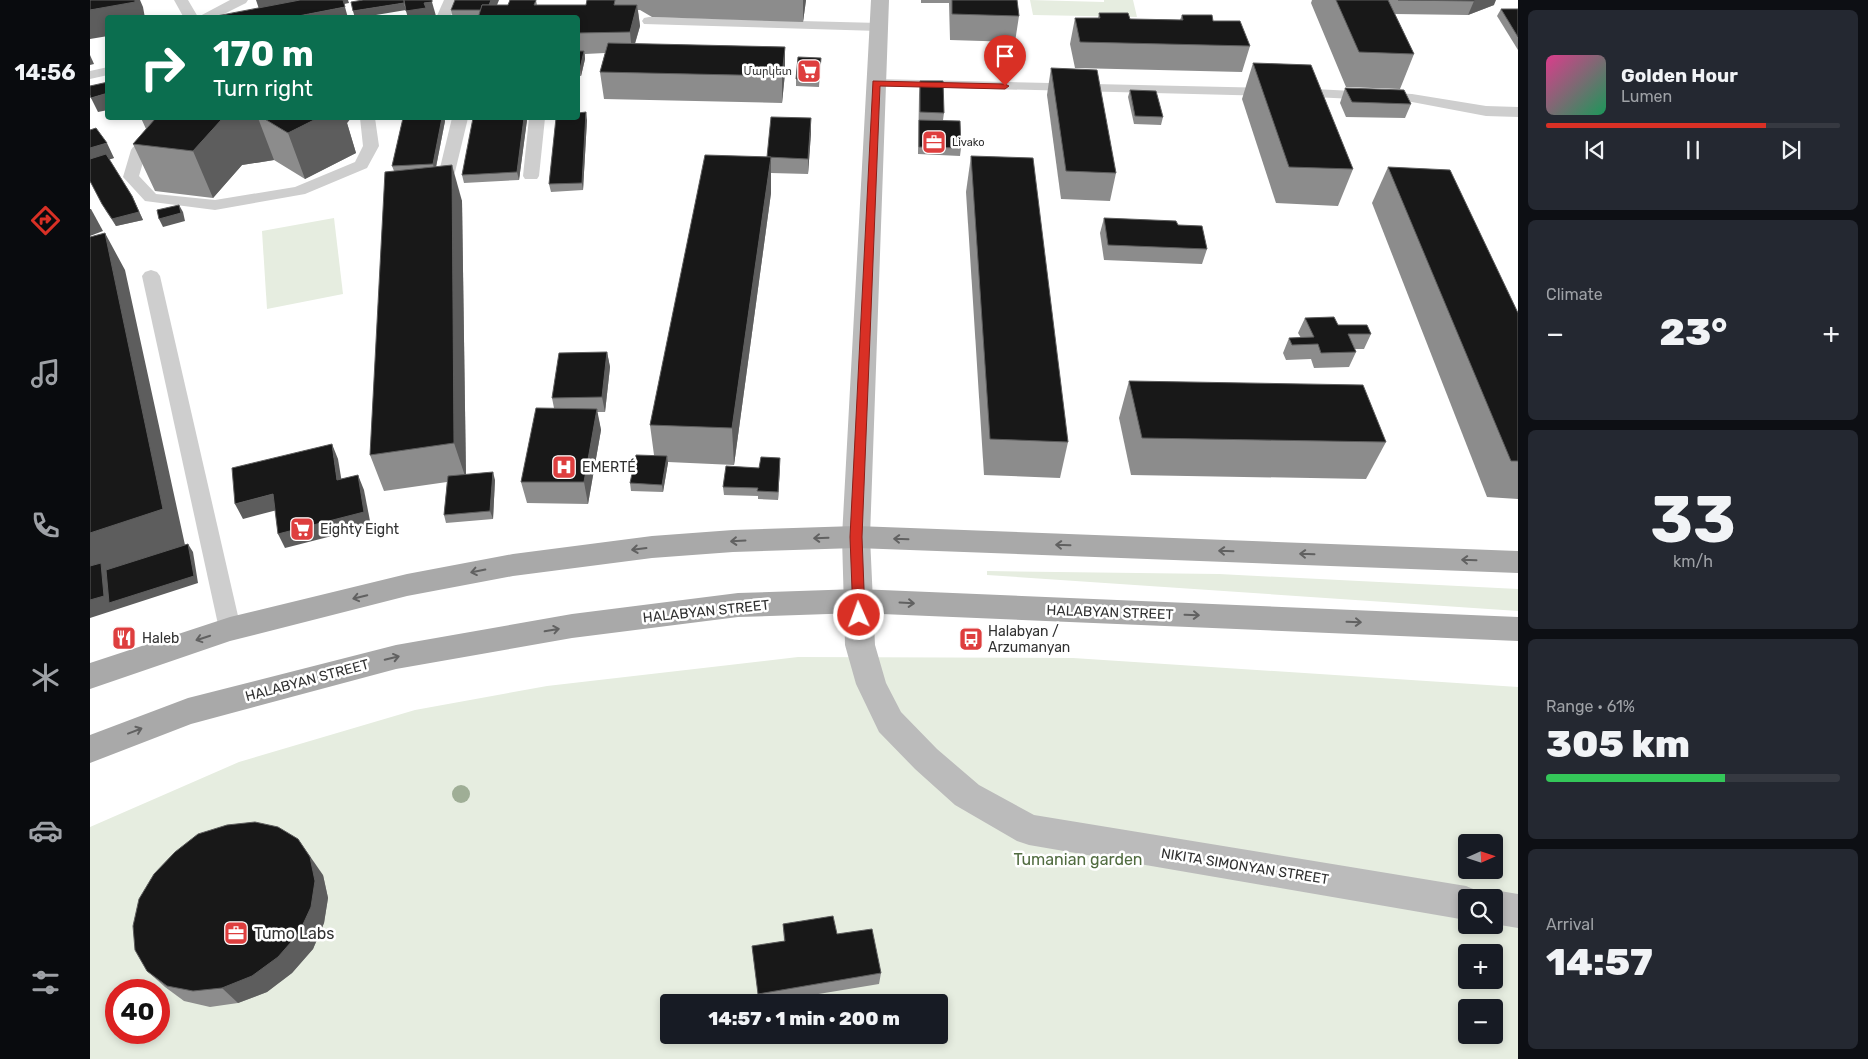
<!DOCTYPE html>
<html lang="en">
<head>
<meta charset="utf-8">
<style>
	:root { --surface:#171b24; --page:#242831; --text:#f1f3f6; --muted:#9ea1a6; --line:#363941; --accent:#d93025 }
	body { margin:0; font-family:Rubik,"Noto Sans Armenian",sans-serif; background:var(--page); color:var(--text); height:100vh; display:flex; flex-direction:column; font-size:19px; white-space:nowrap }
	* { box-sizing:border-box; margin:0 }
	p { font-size:16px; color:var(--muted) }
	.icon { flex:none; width:28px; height:28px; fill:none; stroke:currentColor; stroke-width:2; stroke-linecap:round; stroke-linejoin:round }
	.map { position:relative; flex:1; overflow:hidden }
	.drawer { display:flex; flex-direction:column; gap:10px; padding:10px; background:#0d0f14; width:350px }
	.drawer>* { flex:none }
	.guide { position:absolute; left:15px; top:15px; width:475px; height:105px; border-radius:5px; box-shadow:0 2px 8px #0003; background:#0b6e4f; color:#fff; overflow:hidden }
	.needle { width:32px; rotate:87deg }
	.fabs { position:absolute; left:1368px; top:834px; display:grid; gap:10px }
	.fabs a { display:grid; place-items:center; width:45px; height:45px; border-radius:5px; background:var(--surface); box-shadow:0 2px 8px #0003; font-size:25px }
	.speed { position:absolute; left:15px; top:979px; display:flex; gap:10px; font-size:25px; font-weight:700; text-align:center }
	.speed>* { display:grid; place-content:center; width:65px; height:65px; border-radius:50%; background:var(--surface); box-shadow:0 2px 8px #0003; line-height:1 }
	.speed .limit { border:8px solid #d22; background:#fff; color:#111 }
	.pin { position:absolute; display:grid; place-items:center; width:42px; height:42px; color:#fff; margin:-51px -21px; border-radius:50% 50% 50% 0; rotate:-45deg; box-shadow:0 0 5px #0007 }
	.pin .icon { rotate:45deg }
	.me { position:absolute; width:55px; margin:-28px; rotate:358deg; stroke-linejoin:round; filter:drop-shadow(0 0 4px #0008) }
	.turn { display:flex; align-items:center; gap:18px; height:105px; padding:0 25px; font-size:22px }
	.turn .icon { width:65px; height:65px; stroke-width:2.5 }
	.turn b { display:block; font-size:35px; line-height:42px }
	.big { font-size:38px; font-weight:800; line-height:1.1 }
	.drawer .tile { flex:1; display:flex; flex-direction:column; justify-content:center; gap:8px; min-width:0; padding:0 18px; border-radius:8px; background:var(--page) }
	.drawer .dial { align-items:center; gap:0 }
	.dial b { font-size:65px; line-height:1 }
	.song { display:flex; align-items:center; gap:15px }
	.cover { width:60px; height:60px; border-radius:8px; background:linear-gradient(135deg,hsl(330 70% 55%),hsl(150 70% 35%)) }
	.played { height:5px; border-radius:2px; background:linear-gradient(90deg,var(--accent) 75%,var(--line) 75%) }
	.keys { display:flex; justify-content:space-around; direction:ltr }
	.heat { display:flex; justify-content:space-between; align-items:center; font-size:28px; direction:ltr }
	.charge { height:8px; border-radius:4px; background:linear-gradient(90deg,#34c759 61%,var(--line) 0) }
	.trip { position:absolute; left:570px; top:994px; width:288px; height:50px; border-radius:5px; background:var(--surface); box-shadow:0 2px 8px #0003; font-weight:800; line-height:50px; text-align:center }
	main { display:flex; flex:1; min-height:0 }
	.menu { display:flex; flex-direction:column; width:90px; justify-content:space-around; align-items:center; background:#090b0e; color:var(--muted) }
	.menu .icon { width:35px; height:35px }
	.menu .on { color:var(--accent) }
	.menu b { font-size:22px; color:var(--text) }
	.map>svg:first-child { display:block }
</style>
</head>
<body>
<main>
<nav class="menu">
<b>14:56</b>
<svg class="icon on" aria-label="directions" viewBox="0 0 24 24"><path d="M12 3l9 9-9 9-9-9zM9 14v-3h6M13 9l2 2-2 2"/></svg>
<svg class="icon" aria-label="music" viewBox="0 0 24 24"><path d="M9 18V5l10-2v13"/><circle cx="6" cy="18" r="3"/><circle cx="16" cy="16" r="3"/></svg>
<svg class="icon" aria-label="phone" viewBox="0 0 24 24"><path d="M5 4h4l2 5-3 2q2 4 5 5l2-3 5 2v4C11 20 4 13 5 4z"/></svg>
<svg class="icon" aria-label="climate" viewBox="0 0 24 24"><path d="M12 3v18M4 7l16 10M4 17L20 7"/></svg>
<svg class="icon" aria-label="car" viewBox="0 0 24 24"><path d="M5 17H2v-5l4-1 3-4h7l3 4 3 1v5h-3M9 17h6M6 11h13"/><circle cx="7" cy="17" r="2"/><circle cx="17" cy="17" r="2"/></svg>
<svg class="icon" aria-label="filters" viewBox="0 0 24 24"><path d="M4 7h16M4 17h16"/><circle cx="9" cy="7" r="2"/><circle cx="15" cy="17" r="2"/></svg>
</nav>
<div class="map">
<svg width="1428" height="1059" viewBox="0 0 1428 1059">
	<rect width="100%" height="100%" fill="#fff"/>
	<g fill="#e6ede0" fill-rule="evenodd">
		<path d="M940,0l74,2v-2h29l4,17 -104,-2z"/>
		<path d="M244,218l9,76 -76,15 -5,-78z"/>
		<path d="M897,571l232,3 299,15v22l-531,-36z"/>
		<path d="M708,657l275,1 445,29v372h-1428v-232l149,-65 176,-52 132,-24zM1376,842h28v28h-28zM1376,898h28v27h-28zM1376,952h28v28h-28zM26,990h43v42h-43zM579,1002h270v33h-270zM1376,1008h28v27h-28z"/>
	</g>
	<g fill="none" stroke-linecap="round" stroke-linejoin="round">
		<g fill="#cecece" fill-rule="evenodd">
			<path d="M84,0h14l10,17 32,-17h18l-2,3 -30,15h-32z"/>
			<path d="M354,0h14l-8,18h-14z"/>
			<path d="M559,17l230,6 7,4 -7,4 -235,-7 -2,-3 2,-3z"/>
			<path d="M18,67v8l-18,4v-8z"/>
			<path d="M786,79l438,10 98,5 74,12 32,1v10l-32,-1 -74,-14 -98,-5 -443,-11 -2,-3 2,-3z"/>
			<path d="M98,118h19l-3,3 -58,31 -7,24 17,18 59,6 80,-13 60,-25 8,-16 -3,-28h15l4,28 -12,22 -62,26 -90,16 -70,-9 -22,-24 8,-27 2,-3z"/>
			<path d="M362,118h16l-13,54 -2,3h-12l-2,-3z"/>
			<path d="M439,118h16l-6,58 -2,3h-12l-2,-3z"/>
			<path d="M61,270l6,2 3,4 81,353 -3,7 -8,2 -8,-2 -3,-7 -77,-353 3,-4z"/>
		</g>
		<path fill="#bbb" fill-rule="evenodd" d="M781,0h18l-19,537 5,108 11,38 15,29 36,37 42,36 55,30 432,71 12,5 3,6 13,-7 24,4v34l-24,-4v-26h-28v22l-437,-75 -12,-4 -62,-36 -40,-36 -36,-37 -23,-48 -11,-39 -3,-108z"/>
		<g fill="#a9a9a9" fill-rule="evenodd">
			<path d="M766,526l662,25v22l-662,-25 -123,4 -81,6 -139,18 -106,20 -177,45 -140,48v-26l140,-46 177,-43 106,-20 139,-18 81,-6z"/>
			<path d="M768,589l660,28v24l-660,-28 -120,4 -166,21 -176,31 -205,55 -101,39v-28l98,-37 208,-53 176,-31 166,-21z"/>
		</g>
	</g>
	<circle fill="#9fae96" cx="371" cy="794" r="9"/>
	<g fill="#8c8c8c">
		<path d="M420,0h26l1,5h49l1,-5h219l-3,22 -151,-5 -12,-7h-2l2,16 -5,18 150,3v26l-3,30 -178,-4 -4,-27 5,-19 -20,1v5l-4,17h-3v-58h-125l-2,-8 46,-5h11z"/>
		<path d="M831,0h96l2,16 -4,26 -65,-2 -1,-37h-28z"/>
		<path d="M1222,0h164l18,5 -26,10 -73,-1 19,40 -14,35 -54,-2 -35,-84z"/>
		<path d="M1411,9h17v41l-21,-34z"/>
		<path d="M1009,13l31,6 50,1 2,-5 31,6 37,25 -8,26 -167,-4 -5,-24 5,-26h23z"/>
		<path d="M731,58l-2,29 -23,-1v-7z"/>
		<path d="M1163,63l100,106 -15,37 -62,-3 -34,-104z"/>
		<path d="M961,68l65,105 -6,28 -49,-2 -14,-104z"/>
		<path d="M830,81l24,32 -1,7 18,28 -1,8 -42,-2 1,-59z"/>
		<path d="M1255,88l66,16 -6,14 -59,-1 -6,-14z"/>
		<path d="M1040,90l33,27 -2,8 -27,-1 -6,-27z"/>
		<path d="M51,118h210l-4,5 9,30 -51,26 -31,-19 -32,5 -29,33 -58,-7 -22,-47 13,-15z"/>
		<path d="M313,118h41l1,3 -9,46 26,34 4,274 29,5 -2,39 -47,4 -2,-8 3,-33 -63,9 -14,-36 24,-284 -2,-5z"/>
		<path d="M451,118h37l9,2 -4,70 -32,2 -2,-8 7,-66z"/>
		<path d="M437,120l-8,60 -55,3 -2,-8z"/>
		<path d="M0,130l24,28 -5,1 23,37 11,24 -27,6 -10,-15 -16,-30z"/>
		<path d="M721,133l-3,41 -37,-1v20l-37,272 -66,-3 -5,30 -32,-1 -1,-8 24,-28 -4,-30 117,-268z"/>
		<path d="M881,156l97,286 -8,36 -76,-3 -18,-283z"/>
		<path d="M1298,167l130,146v186l-31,-2 -115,-294z"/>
		<path d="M1014,218l74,7 29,24 -5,15 -98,-4 -4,-27z"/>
		<path d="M1215,318l33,7 33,9 -7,15h-9l1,3 -7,15 -35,1 -3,-9 -25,1 -3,-7 6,-15h12l-3,-5z"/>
		<path d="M517,352l3,15 -5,45h-8l4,18 -13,74 -61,-1 -6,-21 33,-74 -2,-10z"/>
		<path d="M1039,381l257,61 -20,37 -235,-4 -12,-57z"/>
		<path d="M690,465l-2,35 -20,-1v-3l-34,-1 -1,-8 36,-19z"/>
		<path d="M233,875l5,23 -4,25 -11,26 -21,24 -25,19 -29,11 -28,4 -26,-6 -19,-14 -18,-16z"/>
		<path d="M693,924l54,10 44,39 -2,11 -109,18h-11l-7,-56 32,-5z"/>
	</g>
	<g fill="#5d5d5d">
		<path d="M45,0h5l3,7 2,11h-37v18l-18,3v-29z"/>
		<path d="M166,0h92l1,3 -72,15h-15z"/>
		<path d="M401,0h8l-7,18 -5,-8z"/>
		<path d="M713,0h3l-3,22z"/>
		<path d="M1386,0h20l-2,5 -26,10 6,-14z"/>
		<path d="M342,2l4,14 -8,2h-20l-2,-7 18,-8z"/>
		<path d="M314,3l2,7 -48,8h-3l-2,-7z"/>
		<path d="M547,5l3,21 -8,27 -2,-21z"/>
		<path d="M255,7l3,11h-60z"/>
		<path d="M695,47v26l-3,30v-27z"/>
		<path d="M494,51l1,8 -4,17 -1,-7z"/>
		<path d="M0,55l4,9 -4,1z"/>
		<path d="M18,93v17l-10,2 -7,-14z"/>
		<path d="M496,112l1,8 -4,70 -1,-7z"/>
		<path d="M140,118h28l16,42 -32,5 -29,33 -20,-47 29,-32z"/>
		<path d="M228,118h33l-4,5 9,30 -51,26 -17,-46z"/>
		<path d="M352,118h2l1,3 -10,51 -2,-8z"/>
		<path d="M434,118h2l1,2 -8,60 -2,-8z"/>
		<path d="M721,118v15l-3,41v-15z"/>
		<path d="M17,143l7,15 -24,8v-18z"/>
		<path d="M681,157v36l-37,272 -2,-37z"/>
		<path d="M362,165l10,36 4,278 -12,-36z"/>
		<path d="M42,196l11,24 -27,6 -4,-7z"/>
		<path d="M89,205l4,7 2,9 -22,6 -4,-8z"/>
		<path d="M0,209h1l12,22 -13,5z"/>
		<path d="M15,233l20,37 60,275 3,-1 5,8 5,31 -108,35v-85z"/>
		<path d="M517,352l3,15 -5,45 -3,-15z"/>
		<path d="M507,409l4,21 -13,74 -4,-22z"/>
		<path d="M242,444l6,15 6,36 -7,-15z"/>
		<path d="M577,456l1,7 -5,29 -1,-7z"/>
		<path d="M690,458v7l-2,35v-8z"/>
		<path d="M403,472l2,8 -2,39 -3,-8z"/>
		<path d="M268,475l6,15 7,36 -86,22 -7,-14z"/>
		<path d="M183,494l8,15 -38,10 -8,-15z"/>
		<path d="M208,839l25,36 5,23 -4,25 -11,26 -21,24 -25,19 -29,11 -16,-15z"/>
	</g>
	<g fill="#181818" stroke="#5d5d5d">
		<path d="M0,0h45v2l-45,8z"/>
		<path d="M210,0h43l2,7 -57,11h-82z"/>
		<path d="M273,0h41v3l-51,8 -2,-9z"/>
		<path d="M314,0h28v2l-8,1 2,5 -20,3z"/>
		<path d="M365,0h36l-2,5h-7l-1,5h-30z"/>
		<path d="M420,0h26l-2,5h52l1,-5h28l-1,5h23l-7,27 -52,1v-15h-100l4,-13h26z"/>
		<path d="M862,0h65l2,16 -67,-2z"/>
		<path d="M1246,0h52l26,54 -55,-2z"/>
		<path d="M1308,0h78l-2,1z"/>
		<path d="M1411,9h17v28z"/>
		<path d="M1009,13h29l2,6 53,1 -1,-5h30l1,6h27l10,25 -170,-4 -5,-24h25z"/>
		<path d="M518,43l177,4 -3,29 -182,-4z"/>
		<path d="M488,51h6l-4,18h-2z"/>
		<path d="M708,57l23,1 -2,22 -23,-1z"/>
		<path d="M1163,63l58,2 42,104 -64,-2z"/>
		<path d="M961,68l46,2 19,103 -50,-2z"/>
		<path d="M830,81h23l1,32 -24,-1z"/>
		<path d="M18,82v11l-17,5 -1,-3v-9z"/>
		<path d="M1255,88l59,2 7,14 -59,-2z"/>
		<path d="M1040,90l26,1 7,26 -28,-1z"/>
		<path d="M496,112l-4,71 -33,1 7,-66h22v-5z"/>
		<path d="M681,117l40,1 -3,41 -41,-2z"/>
		<path d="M63,118h77l-8,1 -29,32 -60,-7 22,-25z"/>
		<path d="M173,118h55l-30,15z"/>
		<path d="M313,118h39l-9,46 -41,2z"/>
		<path d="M383,118h51l-7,54 -55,3z"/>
		<path d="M829,120l41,1 1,27 -42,-1z"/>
		<path d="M6,128l11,15 -17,5v-18z"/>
		<path d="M16,154l26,42 7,16 -27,7 -10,-15 -12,-23v-22z"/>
		<path d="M615,155l66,2 -39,271 -82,-3z"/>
		<path d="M881,156l62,2 35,284 -78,-3z"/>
		<path d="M362,165l2,278 -84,12 15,-283z"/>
		<path d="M1298,167l62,3 68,143v148h-7z"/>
		<path d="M89,205l2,8 -22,6 -2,-9z"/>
		<path d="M1014,218l72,3 2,4 24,1 5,23 -99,-4z"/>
		<path d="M15,233l58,276 -73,24v-296z"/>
		<path d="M1244,317l4,8h29l4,9h-23l8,18 -35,1 -3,-9 -26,1 -3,-7 25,-1 -9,-19z"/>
		<path d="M517,352l-5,45 -50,1 7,-45z"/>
		<path d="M1039,381l234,4 23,57 -244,-4z"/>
		<path d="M446,408l61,1 -13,73h-63z"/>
		<path d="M242,444l5,36 21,-5 6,37 -86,22 -5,-40 -38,10 -3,-36z"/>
		<path d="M546,455l31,1 -5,29 -32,-2z"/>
		<path d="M671,457l19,1 -2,34 -21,-1 1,-3 -35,-1 3,-21 33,2z"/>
		<path d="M403,472l-3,39 -46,4 4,-39z"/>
		<path d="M98,544l6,32 -85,27 -3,-33z"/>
		<path d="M11,563l3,33 -14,4v-34z"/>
		<path d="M165,822l23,5 20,12 12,18 5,24 -4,26 -12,26 -21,24 -26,19 -30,12 -29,3 -26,-5 -20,-15 -12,-21 -2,-24 6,-27 15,-25 21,-22 23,-18 29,-9z"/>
		<path d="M743,916l4,18 35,-5 9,44 -123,21 -6,-48 33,-5 -2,-17z"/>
	</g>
	<defs><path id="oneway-shaft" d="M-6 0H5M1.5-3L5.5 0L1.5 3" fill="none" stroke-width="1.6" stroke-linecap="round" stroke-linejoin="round" transform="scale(1.25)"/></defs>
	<g stroke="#616161">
		<use href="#oneway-shaft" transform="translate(731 538) rotate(178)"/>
		<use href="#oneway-shaft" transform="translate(811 539) rotate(-178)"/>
		<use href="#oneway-shaft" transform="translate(648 541) rotate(177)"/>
		<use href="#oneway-shaft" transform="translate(973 545) rotate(-178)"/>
		<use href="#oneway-shaft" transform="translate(549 549) rotate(173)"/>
		<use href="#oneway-shaft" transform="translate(1136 551) rotate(-178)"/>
		<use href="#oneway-shaft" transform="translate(1217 554) rotate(-178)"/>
		<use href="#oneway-shaft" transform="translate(1379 560) rotate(-178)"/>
		<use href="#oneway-shaft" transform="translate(388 571) rotate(169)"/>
		<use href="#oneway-shaft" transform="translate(270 597) rotate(166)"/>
		<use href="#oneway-shaft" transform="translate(817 603) rotate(3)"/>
		<use href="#oneway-shaft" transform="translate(1102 615) rotate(2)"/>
		<use href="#oneway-shaft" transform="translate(1264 622) rotate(2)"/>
		<use href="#oneway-shaft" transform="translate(462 630) rotate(-10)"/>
		<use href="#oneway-shaft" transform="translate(113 638) rotate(162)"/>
		<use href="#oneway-shaft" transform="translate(302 658) rotate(-13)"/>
		<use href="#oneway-shaft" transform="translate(45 731) rotate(-21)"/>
	</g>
	<path fill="#d93025" stroke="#8d1f18" d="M783,81l132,3 4,2 -4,3 -125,-3 -18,451 3,78 -2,4h-9l-1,-4 -3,-78z"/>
	<defs>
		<g id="supermarket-square" transform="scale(1.25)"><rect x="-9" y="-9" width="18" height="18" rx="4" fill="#de3e3e" stroke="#fff"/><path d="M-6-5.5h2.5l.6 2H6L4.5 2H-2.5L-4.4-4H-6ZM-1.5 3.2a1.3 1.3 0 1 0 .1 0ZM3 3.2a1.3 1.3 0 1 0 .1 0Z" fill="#fff"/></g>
		<g id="office-square" transform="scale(1.25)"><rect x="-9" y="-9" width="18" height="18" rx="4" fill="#de3e3e" stroke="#fff"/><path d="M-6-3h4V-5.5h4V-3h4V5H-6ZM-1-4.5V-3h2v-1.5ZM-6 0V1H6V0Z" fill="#fff"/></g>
		<g id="hospital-square" transform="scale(1.25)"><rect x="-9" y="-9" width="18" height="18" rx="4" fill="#de3e3e" stroke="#fff"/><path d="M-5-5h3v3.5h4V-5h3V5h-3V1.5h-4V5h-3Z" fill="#fff"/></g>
		<g id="restaurant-square" transform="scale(1.25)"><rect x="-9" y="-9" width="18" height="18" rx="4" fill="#de3e3e" stroke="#fff"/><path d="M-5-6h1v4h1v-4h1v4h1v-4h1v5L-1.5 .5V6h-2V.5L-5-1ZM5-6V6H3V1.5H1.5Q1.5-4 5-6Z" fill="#fff"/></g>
		<g id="bus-square" transform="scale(1.25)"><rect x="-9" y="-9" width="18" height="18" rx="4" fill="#de3e3e" stroke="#fff"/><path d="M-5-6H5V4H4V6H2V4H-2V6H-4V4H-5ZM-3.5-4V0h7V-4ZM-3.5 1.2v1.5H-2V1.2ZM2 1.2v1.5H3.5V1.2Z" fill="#fff"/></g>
	</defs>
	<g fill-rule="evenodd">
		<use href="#supermarket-square" x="719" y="71"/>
		<use href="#office-square" x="844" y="142"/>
		<use href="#hospital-square" x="474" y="467"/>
		<use href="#supermarket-square" x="212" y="529"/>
		<use href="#restaurant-square" x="34" y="638"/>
		<use href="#bus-square" x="881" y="639"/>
		<use href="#office-square" x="146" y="933"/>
	</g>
	<g text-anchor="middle" stroke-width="5" stroke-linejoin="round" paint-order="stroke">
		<g font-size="11" fill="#313131" stroke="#fff" text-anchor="end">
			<text x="702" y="75">Մարկետ</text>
			<text x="862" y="146" text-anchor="start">Livako</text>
		</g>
		<g font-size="14" fill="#313131" stroke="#fff" text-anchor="start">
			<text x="492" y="472">EMERTÉ</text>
			<text x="230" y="534">Eighty Eight</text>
			<text x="898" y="636">Halabyan /<tspan x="898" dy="16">Arzumanyan</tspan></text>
			<text x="52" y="643">Haleb</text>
		</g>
		<g font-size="14" fill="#313131" stroke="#fff">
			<text transform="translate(616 611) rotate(-6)" y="5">HALABYAN STREET</text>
			<text transform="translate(1020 612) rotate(2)" y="5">HALABYAN STREET</text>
			<text transform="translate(217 680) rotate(-15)" y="5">HALABYAN STREET</text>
			<text transform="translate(1155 866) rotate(9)" y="5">NIKITA SIMONYAN STREET</text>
		</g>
		<g font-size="16" fill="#516c40" stroke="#fff">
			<text x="988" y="865">Tumanian garden</text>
		</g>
		<g font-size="16" fill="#313131" stroke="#fff" text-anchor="start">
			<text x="164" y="939">Tumo Labs</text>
		</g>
	</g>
</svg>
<div class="fabs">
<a><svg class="needle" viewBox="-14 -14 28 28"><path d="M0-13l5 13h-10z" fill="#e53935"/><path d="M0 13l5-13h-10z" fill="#9ea1a6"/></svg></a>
<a><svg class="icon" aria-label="search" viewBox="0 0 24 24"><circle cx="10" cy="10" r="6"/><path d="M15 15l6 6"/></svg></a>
<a>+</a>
<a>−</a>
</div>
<div class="speed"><div class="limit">40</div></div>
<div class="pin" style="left:915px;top:86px;background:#d93025"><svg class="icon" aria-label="arrive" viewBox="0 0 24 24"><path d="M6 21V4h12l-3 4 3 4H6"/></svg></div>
<svg class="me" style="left:769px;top:615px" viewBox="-20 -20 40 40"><circle r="17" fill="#d93025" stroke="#fff" stroke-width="3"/><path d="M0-11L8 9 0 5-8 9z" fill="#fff"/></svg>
<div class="trip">14:57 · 1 min · 200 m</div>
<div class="guide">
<div class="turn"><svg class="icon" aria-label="right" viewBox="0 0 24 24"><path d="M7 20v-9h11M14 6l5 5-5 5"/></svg><div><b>170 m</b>Turn right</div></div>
</div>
</div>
<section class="drawer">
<div class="tile">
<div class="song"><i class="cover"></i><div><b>Golden Hour</b><p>Lumen</p></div></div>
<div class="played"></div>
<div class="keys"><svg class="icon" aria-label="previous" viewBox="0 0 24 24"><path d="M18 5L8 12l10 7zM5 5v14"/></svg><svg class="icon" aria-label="pause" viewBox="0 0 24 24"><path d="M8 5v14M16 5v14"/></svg><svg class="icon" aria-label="next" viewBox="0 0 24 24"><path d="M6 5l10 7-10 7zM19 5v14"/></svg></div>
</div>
<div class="tile"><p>Climate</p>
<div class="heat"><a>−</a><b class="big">23°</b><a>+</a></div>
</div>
<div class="tile dial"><b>33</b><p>km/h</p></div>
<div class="tile"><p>Range · 61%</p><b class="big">305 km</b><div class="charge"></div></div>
<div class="tile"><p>Arrival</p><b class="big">14:57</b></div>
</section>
</main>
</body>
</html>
